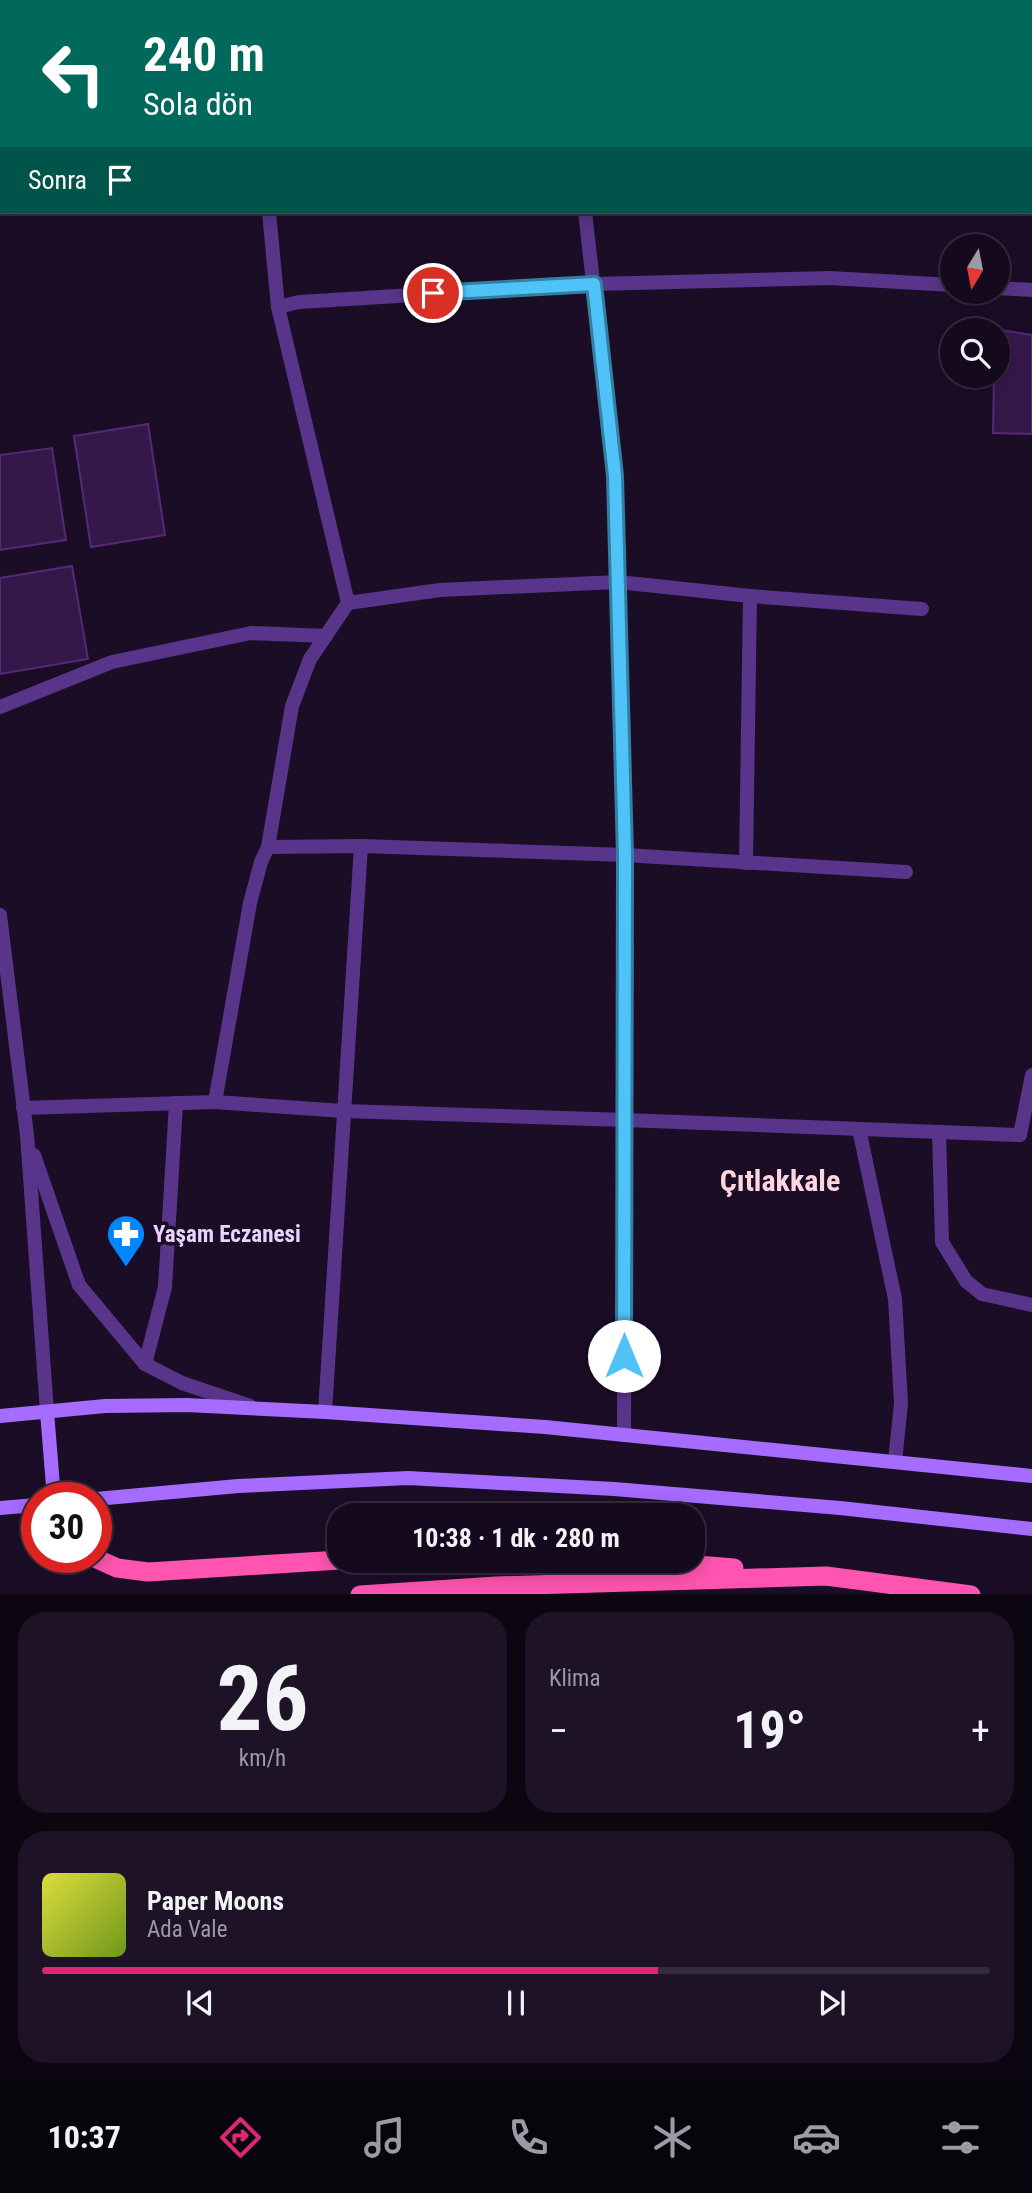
<!DOCTYPE html>
<html lang="tr">
<head>
<meta charset="utf-8">
<style>
	:root { --surface:#150a1d; --page:#1e1326; --text:#f1f3f6; --muted:#9d9aa4; --line:#342b3b; --accent:#db2777 }
	body { margin:0; font-family:"Roboto Condensed",sans-serif; background:var(--page); color:var(--text); height:100vh; display:flex; flex-direction:column; font-size:26px; white-space:nowrap }
	* { box-sizing:border-box; margin:0 }
	p { font-size:23px; color:var(--muted) }
	.icon { flex:none; width:38px; height:38px; fill:none; stroke:currentColor; stroke-width:2; stroke-linecap:round; stroke-linejoin:round }
	.map { position:relative; height:1594px; overflow:hidden }
	.sheet { display:flex; flex-direction:column; gap:18px; padding:18px; background:#0c0610; flex:1 }
	.sheet>* { flex:none }
	.hud { position:absolute; left:0px; top:0px; width:1032px; height:214px; box-shadow:0 4px 18px #0003,0 0 0 2px var(--line); background:#00695c; color:#fff; overflow:hidden }
	.needle { width:46px; rotate:190deg }
	.tools { position:absolute; left:940px; top:234px; display:grid; gap:14px }
	.tools a { display:grid; place-items:center; width:70px; height:70px; border-radius:50%; background:var(--surface); box-shadow:0 4px 18px #0003,0 0 0 2px var(--line); font-size:35px }
	.speed { position:absolute; left:21px; top:1482px; display:flex; gap:14px; font-size:35px; font-weight:700; text-align:center }
	.speed>* { display:grid; place-content:center; width:91px; height:91px; border-radius:50%; background:var(--surface); box-shadow:0 4px 18px #0003,0 0 0 2px var(--line); line-height:1 }
	.speed .limit { border:10px solid #d22; background:#fff; color:#111 }
	.pin { position:absolute; display:grid; place-items:center; width:60px; height:60px; color:#fff; margin:-30px; border:4px solid #fff; border-radius:50%; box-shadow:0 2px 7px #0007 }
	.me { position:absolute; width:77px; margin:-38px; rotate:0deg; stroke-linejoin:round; filter:drop-shadow(0 0 5px #0008) }
	.turn { display:flex; align-items:center; gap:24px; height:147px; padding:0 28px; font-size:32px }
	.turn .icon { width:91px; height:91px; stroke-width:2.5 }
	.turn b { display:block; font-size:49px; line-height:60px }
	.then { display:flex; align-items:center; height:66px; padding:0 28px; background:#0003; gap:14px; font-size:26px }
	.big { font-size:52px; font-weight:700; line-height:1.1 }
	.sheet .card { flex:1; display:flex; flex-direction:column; justify-content:center; gap:10px; min-width:0; padding:0 24px; border-radius:28px; background:var(--page) }
	.sheet .dial { align-items:center; gap:0 }
	.dial b { font-size:91px; line-height:1 }
	.song { display:flex; align-items:center; gap:21px }
	.cover { width:84px; height:84px; border-radius:10px; background:linear-gradient(135deg,hsl(60 70% 55%),hsl(80 70% 35%)) }
	.played { height:7px; border-radius:4px; background:linear-gradient(90deg,var(--accent) 65%,var(--line) 65%) }
	.keys { display:flex; justify-content:space-around; direction:ltr }
	.heat { display:flex; justify-content:space-between; align-items:center; font-size:38px; direction:ltr }
	.sheet .tiles { flex:1; display:grid; gap:18px; grid-template-columns:1fr 1fr }
	.card:last-child { grid-column:span 2 }
	.trip { position:absolute; left:327px; top:1503px; width:378px; height:70px; border-radius:28px; background:var(--surface); box-shadow:0 4px 18px #0003,0 0 0 2px var(--line); font-weight:700; line-height:70px; text-align:center }
	.dock { display:flex; height:112px; justify-content:space-around; align-items:center; background:#08040c; color:var(--muted) }
	.dock .icon { width:49px; height:49px }
	.dock .selected { color:var(--accent) }
	.dock b { font-size:32px; color:var(--text) }
	.map>svg:first-child { display:block }
</style>
</head>
<body>
<div class="map">
<svg width="1032" height="1595" viewBox="0 0 1032 1595">
	<rect width="100%" height="100%" fill="#1c0d27"/>
	<g fill="#35184a" stroke="#562878" stroke-width="2">
		<path d="M994,329l38,6v99l-39,-1 1,-57h4v-45z"/>
		<path d="M148,424l17,111 -74,12 -17,-111z"/>
		<path d="M52,448l14,92 -66,10v-95z"/>
		<path d="M72,566l16,93 -88,15v-96z"/>
	</g>
	<g fill="none" stroke-linecap="round" stroke-linejoin="round">
		<g stroke="#58358a" stroke-width="14">
			<path d="M562,0v2"/>
			<path d="M737,0l3,2"/>
			<path d="M281,2v-2"/>
			<path d="M269,212l9,95"/>
			<path d="M998,288l34,2"/>
			<path d="M922,609l-172,-13 -132,-14 -178,8 -92,13 -70,-296 21,-5 295,-18 236,-6 122,7"/>
			<path d="M0,707l112,-45 139,-29 75,3"/>
			<path d="M361,846l264,9 281,17"/>
			<path d="M268,847l24,-141 18,-47 38,-56"/>
			<path d="M746,863l4,-267"/>
			<path d="M215,1102l128,9 282,9v-265l-10,-379 -30,-264"/>
			<path d="M23,1108l192,-6 35,-199 11,-41 7,-15 93,-1 -36,566"/>
			<path d="M859,1129l36,170 6,104 -6,59"/>
			<path d="M939,1132l3,110 24,39 16,13 50,11"/>
			<path d="M145,1364l20,-77 11,-184"/>
			<path d="M624,1435l1,-315 395,15 12,-60"/>
		</g>
		<g stroke="#58358a" stroke-width="14">
			<path d="M0,915l27,220 20,277"/>
			<path d="M34,1155l45,130 66,79 37,19 68,23"/>
		</g>
		<g stroke="#a66bff" stroke-width="14">
			<path d="M47,1412l7,86"/>
			<path d="M0,1416l105,-10 82,-1 138,7 220,15 487,49"/>
			<path d="M96,1499l142,-13 170,-8 206,11 226,19 192,21"/>
			<path d="M0,1508l37,-3"/>
		</g>
		<g stroke="#ff55b0" stroke-width="19">
			<path d="M95,1558l22,10 31,4 192,-12"/>
			<path d="M647,1561l87,7"/>
			<path d="M360,1595l136,-9 330,-10 145,19"/>
		</g>
	</g>
	<g fill="none" stroke-linecap="round" stroke-linejoin="round">
		<g stroke="#337fa1" stroke-width="18">
			<path id="route" d="M433,293l161,-9 21,192 10,379 -1,501"/>
		</g>
		<use href="#route" stroke="#4fc3f7" stroke-width="12"/>
	</g>
	<defs>
		<g id="pharmacy-pin" transform="scale(2.0125)"><path d="M0 17L-7.5 6A9.5 9.5 0 1 1 7.5 6Z" fill="#0086ff" stroke="#1c0d27"/><path d="M-2-6h4v4h4v4h-4v4h-4v-4h-4v-4h4Z" fill="#fff"/></g>
	</defs>
	<g fill-rule="evenodd">
		<use href="#pharmacy-pin" x="126" y="1234"/>
	</g>
	<g text-anchor="middle" stroke-width="7" stroke-linejoin="round" paint-order="stroke">
		<g font-size="23" font-weight="bold" fill="#e9d4ff" stroke="#1c0d27" text-anchor="start">
			<text x="153" y="1242">Yaşam Eczanesi</text>
		</g>
		<g font-size="30" font-weight="bold" fill="#ffd6e0" stroke="#1c0d27">
			<text x="780" y="1191">Çıtlakkale</text>
		</g>
	</g>
</svg>
<div class="tools">
<a><svg class="needle" viewBox="-14 -14 28 28"><path d="M0-13l5 13h-10z" fill="#e53935"/><path d="M0 13l5-13h-10z" fill="#9d9aa4"/></svg></a>
<a><svg class="icon" aria-label="search" viewBox="0 0 24 24"><circle cx="10" cy="10" r="6"/><path d="M15 15l6 6"/></svg></a>
</div>
<div class="speed"><div class="limit">30</div></div>
<div class="pin" style="left:433px;top:293px;background:#d93025"><svg class="icon" aria-label="arrive" viewBox="0 0 24 24"><path d="M6 21V4h12l-3 4 3 4H6"/></svg></div>
<svg class="me" style="left:624px;top:1356px" viewBox="-20 -20 40 40"><circle r="19" fill="#fff"/><path d="M0-13L10 11 0 6-10 11z" fill="#4fc3f7"/></svg>
<div class="trip">10:38 · 1 dk · 280 m</div>
<div class="hud">
<div class="turn"><svg class="icon" aria-label="left" viewBox="0 0 24 24"><path d="M17 20v-9H6M10 6l-5 5 5 5"/></svg><div><b>240 m</b>Sola dön</div></div>
<div class="then">Sonra<svg class="icon" aria-label="arrive" viewBox="0 0 24 24"><path d="M6 21V4h12l-3 4 3 4H6"/></svg></div>
</div>
</div>
<section class="sheet">
<div class="tiles">
<div class="card dial"><b>26</b><p>km/h</p></div>
<div class="card"><p>Klima</p>
<div class="heat"><a>−</a><b class="big">19°</b><a>+</a></div>
</div>
<div class="card">
<div class="song"><i class="cover"></i><div><b>Paper Moons</b><p>Ada Vale</p></div></div>
<div class="played"></div>
<div class="keys"><svg class="icon" aria-label="previous" viewBox="0 0 24 24"><path d="M18 5L8 12l10 7zM5 5v14"/></svg><svg class="icon" aria-label="pause" viewBox="0 0 24 24"><path d="M8 5v14M16 5v14"/></svg><svg class="icon" aria-label="next" viewBox="0 0 24 24"><path d="M6 5l10 7-10 7zM19 5v14"/></svg></div>
</div>
</div>
</section>
<nav class="dock">
<b>10:37</b>
<svg class="icon selected" aria-label="directions" viewBox="0 0 24 24"><path d="M12 3l9 9-9 9-9-9zM9 14v-3h6M13 9l2 2-2 2"/></svg>
<svg class="icon" aria-label="music" viewBox="0 0 24 24"><path d="M9 18V5l10-2v13"/><circle cx="6" cy="18" r="3"/><circle cx="16" cy="16" r="3"/></svg>
<svg class="icon" aria-label="phone" viewBox="0 0 24 24"><path d="M5 4h4l2 5-3 2q2 4 5 5l2-3 5 2v4C11 20 4 13 5 4z"/></svg>
<svg class="icon" aria-label="climate" viewBox="0 0 24 24"><path d="M12 3v18M4 7l16 10M4 17L20 7"/></svg>
<svg class="icon" aria-label="car" viewBox="0 0 24 24"><path d="M5 17H2v-5l4-1 3-4h7l3 4 3 1v5h-3M9 17h6M6 11h13"/><circle cx="7" cy="17" r="2"/><circle cx="17" cy="17" r="2"/></svg>
<svg class="icon" aria-label="filters" viewBox="0 0 24 24"><path d="M4 7h16M4 17h16"/><circle cx="9" cy="7" r="2"/><circle cx="15" cy="17" r="2"/></svg>
</nav>
</body>
</html>
